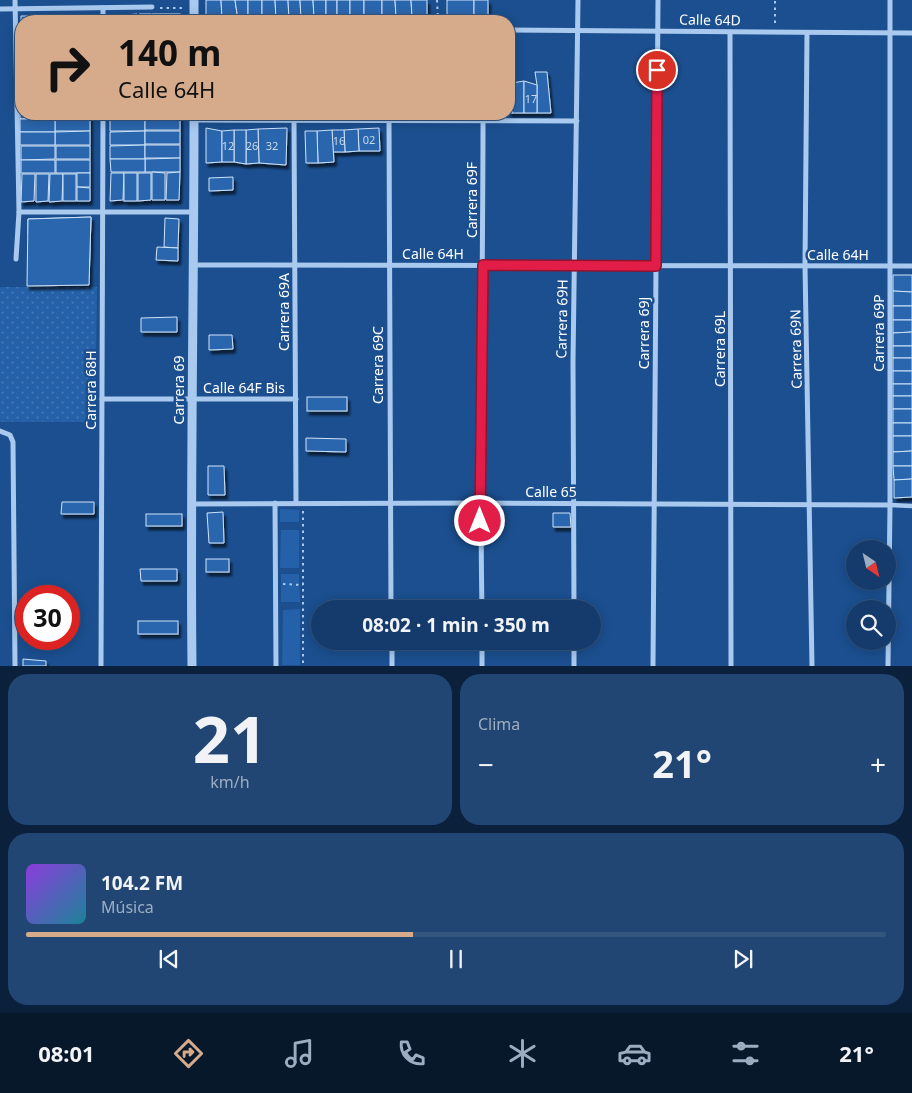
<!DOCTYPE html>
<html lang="es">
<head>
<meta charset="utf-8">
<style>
	:root { --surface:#143b6b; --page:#214673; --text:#f1f3f6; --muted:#9dadc1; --line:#33557e; --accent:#d6ab8b }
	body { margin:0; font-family:"Noto Sans",sans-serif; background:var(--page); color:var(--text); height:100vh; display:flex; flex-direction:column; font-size:19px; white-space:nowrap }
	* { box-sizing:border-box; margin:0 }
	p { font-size:16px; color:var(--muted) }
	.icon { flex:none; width:28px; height:28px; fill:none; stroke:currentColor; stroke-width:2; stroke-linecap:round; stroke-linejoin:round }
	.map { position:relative; height:666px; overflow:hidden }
	.drawer { display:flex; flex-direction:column; gap:8px; padding:8px; background:#0b203b; flex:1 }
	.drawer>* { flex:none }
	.top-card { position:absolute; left:15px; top:15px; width:500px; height:105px; border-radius:20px; box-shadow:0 2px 12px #0003,0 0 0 1px var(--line); background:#d6ab8b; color:#111; overflow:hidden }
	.needle { width:32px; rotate:145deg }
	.controls { position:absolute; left:846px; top:540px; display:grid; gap:10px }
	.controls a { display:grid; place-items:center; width:50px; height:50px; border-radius:50%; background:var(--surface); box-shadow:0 2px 12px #0003,0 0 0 1px var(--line); font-size:25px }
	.speed { position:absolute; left:15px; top:585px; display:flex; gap:10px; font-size:25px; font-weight:700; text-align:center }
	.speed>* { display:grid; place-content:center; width:65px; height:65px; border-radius:50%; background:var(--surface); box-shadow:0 2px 12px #0003,0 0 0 1px var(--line); line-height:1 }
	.speed .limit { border:8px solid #d22; background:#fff; color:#111 }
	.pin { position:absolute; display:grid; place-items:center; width:42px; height:42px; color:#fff; margin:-21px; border:2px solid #fff; border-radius:50%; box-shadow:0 1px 5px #0007 }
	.me { position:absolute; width:55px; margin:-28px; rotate:0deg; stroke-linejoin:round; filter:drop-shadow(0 0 4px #0008) }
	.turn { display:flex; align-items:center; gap:18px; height:105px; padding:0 20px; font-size:22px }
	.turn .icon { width:65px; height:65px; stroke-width:2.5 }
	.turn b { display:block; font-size:35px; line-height:42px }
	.big { font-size:38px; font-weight:700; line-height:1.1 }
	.drawer .tile { flex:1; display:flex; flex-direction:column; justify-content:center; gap:8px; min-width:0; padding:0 18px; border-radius:20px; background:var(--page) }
	.drawer .dial { align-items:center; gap:0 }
	.dial b { font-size:65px; line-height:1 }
	.song { display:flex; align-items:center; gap:15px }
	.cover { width:60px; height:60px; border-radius:8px; background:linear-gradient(135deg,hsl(270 70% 55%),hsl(190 70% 35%)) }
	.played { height:5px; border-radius:2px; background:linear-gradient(90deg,var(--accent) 45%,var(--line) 45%) }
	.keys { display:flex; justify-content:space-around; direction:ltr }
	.heat { display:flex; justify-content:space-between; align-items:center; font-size:28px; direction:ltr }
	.drawer .tiles { flex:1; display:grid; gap:8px; grid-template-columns:1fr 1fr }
	.tile:last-child { grid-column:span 2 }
	.trip { position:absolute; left:311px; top:600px; width:290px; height:50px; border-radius:25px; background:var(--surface); box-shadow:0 2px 12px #0003,0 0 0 1px var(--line); font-weight:700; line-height:50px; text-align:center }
	.menu { display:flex; height:80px; justify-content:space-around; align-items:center; background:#08182b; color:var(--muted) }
	.menu .icon { width:35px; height:35px }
	.menu .active { color:var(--accent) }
	.menu b { font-size:22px; color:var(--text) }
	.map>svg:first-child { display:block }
</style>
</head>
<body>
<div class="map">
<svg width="912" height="666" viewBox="0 0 912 666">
	<defs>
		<pattern id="park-dots" width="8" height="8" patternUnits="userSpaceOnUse" patternTransform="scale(1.25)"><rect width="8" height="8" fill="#2461a8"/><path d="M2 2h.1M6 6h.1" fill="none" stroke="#4579b5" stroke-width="1.8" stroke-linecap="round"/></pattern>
		<filter id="shadow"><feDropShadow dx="2.5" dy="4" stdDeviation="1" flood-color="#0009"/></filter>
	</defs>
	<rect width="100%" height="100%" fill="#1b4f8f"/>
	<g fill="#2461a8">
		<path d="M280,509l19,1v12h-19z"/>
		<path d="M281,530h18v38h-19z"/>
		<path d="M281,574h18l1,28h-19z"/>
		<path d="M300,609v56h-18l1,-55z"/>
	</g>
	<path fill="url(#park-dots)" d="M0,287h97l-2,135h-95z"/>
	<g fill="#2a66ad" stroke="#cfe3fa" filter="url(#shadow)">
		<path d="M206,0h15l1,19 -11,1 -5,-4z"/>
		<path d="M221,0h14l3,20 -16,-1z"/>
		<path d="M235,0h13v19l-10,1z"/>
		<path d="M248,0h14v20l-14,-1z"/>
		<path d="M262,0h13l1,20h-14z"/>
		<path d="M275,0h13l1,20h-13z"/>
		<path d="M288,0h12l1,19 -12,1z"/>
		<path d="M300,0h13l1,18 -13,1z"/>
		<path d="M313,0h13v19l-12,-1z"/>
		<path d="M326,0h11v18l-11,1z"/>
		<rect x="337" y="0" width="13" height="18"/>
		<rect x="350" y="0" width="14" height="18"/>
		<path d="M364,0h18v17l-18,1z"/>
		<path d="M382,0h13l1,17h-14z"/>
		<path d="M395,0h16l1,17h-16z"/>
		<path d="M411,0h16v17h-15z"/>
		<rect x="447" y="0" width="27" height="20"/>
		<rect x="474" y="0" width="14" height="20"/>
		<path d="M137,14v7h-13l1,-6z"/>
		<path d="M139,14h12v7h-13z"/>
		<rect x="152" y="14" width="28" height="7"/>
		<rect x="49" y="15" width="13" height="6"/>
		<rect x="63" y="15" width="13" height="6"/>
		<rect x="77" y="15" width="13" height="6"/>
		<rect x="110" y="15" width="13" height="6"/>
		<path d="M21,16h27v5h-27v9z"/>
		<path d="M535,72h12l4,41h-14v-28z"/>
		<path d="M524,81v32h-12v-30z"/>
		<path d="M524,81l13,4v28h-13z"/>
		<rect x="509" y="83" width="3" height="30"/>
		<path d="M20,106l1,8h34v5h-35z"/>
		<rect x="55" y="114" width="35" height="3"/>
		<rect x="110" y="114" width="35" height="3"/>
		<rect x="145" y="114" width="35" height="2"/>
		<path d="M145,117v14h-35v-13z"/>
		<rect x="145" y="117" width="35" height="13"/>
		<rect x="55" y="118" width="35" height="13"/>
		<rect x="20" y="119" width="35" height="13"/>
		<path d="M206,128l16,3v31l-16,1z"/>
		<path d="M287,128l-1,37 -27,-2 -1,-34z"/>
		<path d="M379,128l1,23h-21l-1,-22z"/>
		<path d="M258,129l1,34 -13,1v-34z"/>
		<path d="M358,129l1,22 -14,1 -1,-22z"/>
		<path d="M234,130h12v34l-12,-2z"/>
		<path d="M234,130v32h-12v-31z"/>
		<path d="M332,130h12l1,22h-12z"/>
		<path d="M332,130l2,32 -16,1 -1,-32z"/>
		<path d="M90,131v14h-35v-13z"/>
		<path d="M145,131v14h-35v-13z"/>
		<rect x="145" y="131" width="35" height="13"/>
		<path d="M305,131h12l1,32h-12z"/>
		<rect x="20" y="132" width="35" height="13"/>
		<path d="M145,145v14h-35v-13z"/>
		<rect x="145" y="145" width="35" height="13"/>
		<path d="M21,146h34v13l-34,1z"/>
		<rect x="56" y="146" width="34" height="13"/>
		<path d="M180,158v14h-35v-13z"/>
		<path d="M110,159h35v13h-34z"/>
		<rect x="21" y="160" width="34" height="13"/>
		<rect x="56" y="160" width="34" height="13"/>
		<path d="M152,172l13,1v27h-13z"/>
		<path d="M180,172l-1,28h-13l1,-27z"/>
		<rect x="77" y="173" width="13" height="14"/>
		<path d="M111,173h13l-1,27 -13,1z"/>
		<rect x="124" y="173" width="13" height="28"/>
		<path d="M138,173h13v27l-13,1z"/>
		<path d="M22,174h13l-1,27 -13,1z"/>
		<path d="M36,174h13l-1,27 -12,1z"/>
		<path d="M50,174h13l-1,27 -13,1z"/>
		<rect x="63" y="174" width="13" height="27"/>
		<path d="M233,177v13l-24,1v-13z"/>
		<path d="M77,187l13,1v13h-13z"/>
		<path d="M91,217l-2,62h-7v-13h-33l1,-32h-22v-15z"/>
		<path d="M91,217l-2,68 -62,1 1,-67z"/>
		<path d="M165,218l14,1 -1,29 -14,-1z"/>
		<path d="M157,247l21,1v13l-22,-1z"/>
		<path d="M893,275h19v17l-19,-1z"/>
		<path d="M893,291l19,1v14h-19z"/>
		<rect x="893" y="306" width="19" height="14"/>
		<path d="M177,317v15h-36v-14z"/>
		<path d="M893,320h19v12l-19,1z"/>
		<path d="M912,332v14h-19v-13z"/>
		<path d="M209,335h23l1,14 -24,1z"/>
		<rect x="893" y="346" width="19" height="12"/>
		<rect x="893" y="358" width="19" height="13"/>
		<rect x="893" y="371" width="19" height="13"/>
		<rect x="893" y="384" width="19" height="12"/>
		<rect x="893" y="396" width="19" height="13"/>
		<rect x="307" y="397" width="40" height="14"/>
		<rect x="893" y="409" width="19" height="14"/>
		<rect x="893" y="423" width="19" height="13"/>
		<path d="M893,436h19v15l-19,1z"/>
		<path d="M306,438l40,1v13l-40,-1z"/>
		<path d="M912,451v15h-19v-14z"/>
		<path d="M208,466h16l1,29h-17z"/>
		<path d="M893,466h19v13l-18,1z"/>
		<path d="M912,479v18l-18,1v-18z"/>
		<path d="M62,502h32v12h-33z"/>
		<path d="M223,512l1,31h-15l-2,-30z"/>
		<path d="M553,513h17l1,14h-18z"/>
		<rect x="146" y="514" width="36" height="12"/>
		<rect x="206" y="559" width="23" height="13"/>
		<path d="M140,569h37v12h-36z"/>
		<rect x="138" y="621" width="40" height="13"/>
		<path d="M23,659l23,2v5h-23z"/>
	</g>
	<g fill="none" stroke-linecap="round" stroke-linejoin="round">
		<g stroke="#a9c9ee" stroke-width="2" stroke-dasharray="2.5 4" stroke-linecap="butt">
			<path d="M437,0l1,21"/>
			<path d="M160,8h23"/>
			<path d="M775,23v-23"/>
			<path d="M303,511v155"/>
			<path d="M283,584l20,1"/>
		</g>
		<path stroke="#a9c9ee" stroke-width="4.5" d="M890,505l22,1"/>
		<g stroke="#a9c9ee" stroke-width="5">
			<path d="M15,0l4,212 -3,47"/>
			<path d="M103,8v13"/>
			<path d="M0,9l152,-2"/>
			<path d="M509,30l403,3"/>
			<path d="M730,32l1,634"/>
			<path d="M807,33l-2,233 7,400"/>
			<path d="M194,120l383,1"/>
			<path d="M294,120l2,383"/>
			<path d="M389,121l2,488"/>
			<path d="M19,212h174"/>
			<path d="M193,265l719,1"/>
			<path d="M102,399h194"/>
			<path d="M0,431l10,4 3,7 2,224"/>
			<path d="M275,503l1,163"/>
			<path d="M191,504l289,-1 410,2"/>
			<path d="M482,609c-3,-163 1,-325 1,-488"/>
			<path d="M574,609l-1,-248 5,-361"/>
			<path d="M392,641v25"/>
			<path d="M482,641v25"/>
			<path d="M574,641v25"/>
			<path d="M101,666l2,-552"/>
			<path d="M653,666l5,-666"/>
			<path d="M888,666l2,-161v-505"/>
		</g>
		<g stroke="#a9c9ee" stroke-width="9">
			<path d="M194,21v-21"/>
			<path d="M192,666c-2,-184 2,-368 2,-552"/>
		</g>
	</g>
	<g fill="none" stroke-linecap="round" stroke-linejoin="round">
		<g stroke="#92132f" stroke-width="12">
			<path id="route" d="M480,521l3,-256 173,1 1,-196"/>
		</g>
		<use href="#route" stroke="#e11d48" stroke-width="9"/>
	</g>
	<g text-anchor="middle" stroke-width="5" stroke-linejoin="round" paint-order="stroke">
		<g font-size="11" fill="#cad9ea">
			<text x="531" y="103">17</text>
			<text x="369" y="144">02</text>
			<text x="339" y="145">16</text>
			<text x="228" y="150">12</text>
			<text x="252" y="150">26</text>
			<text x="272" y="150">32</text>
		</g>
		<g font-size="14" fill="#fff" stroke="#1b4f8f">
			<text transform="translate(710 20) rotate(1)" y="5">Calle 64D</text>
			<text transform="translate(472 200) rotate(-90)" y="5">Carrera 69F</text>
			<text x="433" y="259">Calle 64H</text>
			<text x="838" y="260">Calle 64H</text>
			<text transform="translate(284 312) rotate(-90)" y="5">Carrera 69A</text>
			<text transform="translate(562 319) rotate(-89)" y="5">Carrera 69H</text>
			<text transform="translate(644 333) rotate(-90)" y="5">Carrera 69J</text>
			<text transform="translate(879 333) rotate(-90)" y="5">Carrera 69P</text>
			<text transform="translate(720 349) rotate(-90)" y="5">Carrera 69L</text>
			<text transform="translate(796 349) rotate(-91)" y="5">Carrera 69N</text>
			<text transform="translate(378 365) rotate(-90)" y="5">Carrera 69C</text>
			<text x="244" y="393">Calle 64F Bis</text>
			<text transform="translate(91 390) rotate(-90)" y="5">Carrera 68H</text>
			<text transform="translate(179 390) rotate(-90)" y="5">Carrera 69</text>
			<text x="551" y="497">Calle 65</text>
		</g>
	</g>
</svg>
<div class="controls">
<a><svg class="needle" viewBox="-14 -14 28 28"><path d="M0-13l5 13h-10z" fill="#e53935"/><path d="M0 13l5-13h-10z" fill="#9dadc1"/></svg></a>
<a><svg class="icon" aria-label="search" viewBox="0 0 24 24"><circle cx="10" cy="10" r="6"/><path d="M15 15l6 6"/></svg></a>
</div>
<div class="speed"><div class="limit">30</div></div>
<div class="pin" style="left:657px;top:70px;background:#d93025"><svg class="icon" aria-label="arrive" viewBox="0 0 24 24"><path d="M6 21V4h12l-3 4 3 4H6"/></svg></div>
<svg class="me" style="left:480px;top:521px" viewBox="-20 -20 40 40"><circle r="17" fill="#e11d48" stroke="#fff" stroke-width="3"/><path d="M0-11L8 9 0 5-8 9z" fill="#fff"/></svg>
<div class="trip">08:02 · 1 min · 350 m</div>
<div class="top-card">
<div class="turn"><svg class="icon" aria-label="right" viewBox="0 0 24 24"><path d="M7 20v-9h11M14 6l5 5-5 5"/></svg><div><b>140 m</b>Calle 64H</div></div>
</div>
</div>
<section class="drawer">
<div class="tiles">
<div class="tile dial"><b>21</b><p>km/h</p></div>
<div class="tile"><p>Clima</p>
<div class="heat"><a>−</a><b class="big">21°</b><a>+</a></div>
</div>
<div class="tile">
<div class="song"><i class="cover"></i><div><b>104.2 FM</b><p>Música</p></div></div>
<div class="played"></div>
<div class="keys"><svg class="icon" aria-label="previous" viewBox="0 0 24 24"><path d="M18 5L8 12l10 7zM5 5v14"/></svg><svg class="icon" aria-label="pause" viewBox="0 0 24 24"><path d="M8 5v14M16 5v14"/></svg><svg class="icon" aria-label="next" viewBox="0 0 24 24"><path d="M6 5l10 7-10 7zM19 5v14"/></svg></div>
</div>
</div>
</section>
<nav class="menu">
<b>08:01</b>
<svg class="icon active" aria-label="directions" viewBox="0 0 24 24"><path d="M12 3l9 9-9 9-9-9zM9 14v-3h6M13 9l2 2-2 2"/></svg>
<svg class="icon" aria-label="music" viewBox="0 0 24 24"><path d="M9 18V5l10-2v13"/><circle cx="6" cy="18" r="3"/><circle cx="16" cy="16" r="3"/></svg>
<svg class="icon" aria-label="phone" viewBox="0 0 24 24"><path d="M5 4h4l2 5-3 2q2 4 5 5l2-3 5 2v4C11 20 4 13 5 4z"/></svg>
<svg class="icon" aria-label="climate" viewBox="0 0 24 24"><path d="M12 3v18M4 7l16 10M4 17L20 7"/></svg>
<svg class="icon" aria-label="car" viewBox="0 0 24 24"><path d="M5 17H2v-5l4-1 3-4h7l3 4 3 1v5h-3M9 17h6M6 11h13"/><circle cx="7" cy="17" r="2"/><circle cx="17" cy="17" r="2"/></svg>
<svg class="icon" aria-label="filters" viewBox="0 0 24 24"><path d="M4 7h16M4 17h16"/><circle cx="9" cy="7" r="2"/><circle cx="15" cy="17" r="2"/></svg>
<b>21°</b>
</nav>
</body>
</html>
